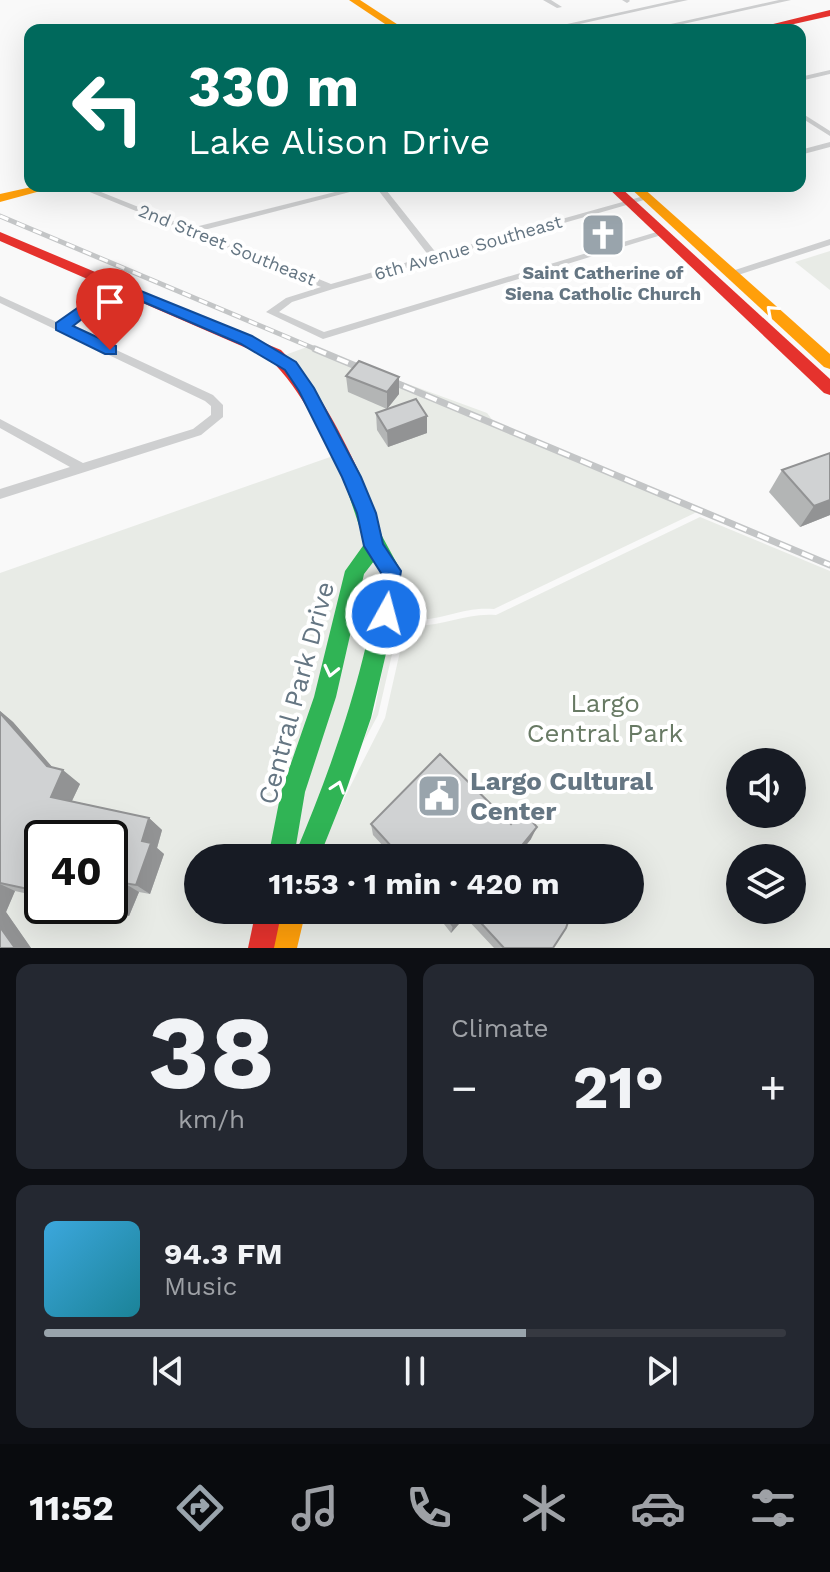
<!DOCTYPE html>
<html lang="en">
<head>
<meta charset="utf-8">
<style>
	:root { --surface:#171b24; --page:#242831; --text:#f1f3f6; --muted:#9ea1a6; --line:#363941; --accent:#99a4ac }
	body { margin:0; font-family:"Work Sans",sans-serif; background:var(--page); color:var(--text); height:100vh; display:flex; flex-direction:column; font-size:30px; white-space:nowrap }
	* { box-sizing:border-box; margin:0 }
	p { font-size:26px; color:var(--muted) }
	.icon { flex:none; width:44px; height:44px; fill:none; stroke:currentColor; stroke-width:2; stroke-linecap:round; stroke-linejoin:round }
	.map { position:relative; height:948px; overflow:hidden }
	.panel { display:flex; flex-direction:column; gap:16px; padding:16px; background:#0d0f14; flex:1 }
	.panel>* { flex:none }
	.hud { position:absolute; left:24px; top:24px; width:782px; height:168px; border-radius:16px; box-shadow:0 8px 32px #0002; background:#00695c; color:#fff; overflow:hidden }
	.fabs { position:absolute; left:726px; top:748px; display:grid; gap:16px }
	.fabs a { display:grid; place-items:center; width:80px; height:80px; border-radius:50%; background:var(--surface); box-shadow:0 8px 32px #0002; font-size:40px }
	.speed { position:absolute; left:24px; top:820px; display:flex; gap:16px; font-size:40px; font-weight:700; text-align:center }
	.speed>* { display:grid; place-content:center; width:104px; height:104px; border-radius:50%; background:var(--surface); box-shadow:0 8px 32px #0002; line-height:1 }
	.speed .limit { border:4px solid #111; border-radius:12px; background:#fff; color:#111 }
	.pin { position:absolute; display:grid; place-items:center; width:68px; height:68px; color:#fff; margin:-82px -34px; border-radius:50% 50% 50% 0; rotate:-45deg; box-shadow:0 0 8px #0007 }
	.pin .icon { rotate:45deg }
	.me { position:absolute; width:88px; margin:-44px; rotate:7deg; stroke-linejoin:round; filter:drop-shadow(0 0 6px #0008) }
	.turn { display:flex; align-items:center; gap:28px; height:168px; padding:0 32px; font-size:36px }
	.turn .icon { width:104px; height:104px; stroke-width:2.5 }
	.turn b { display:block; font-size:56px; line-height:68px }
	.big { font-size:60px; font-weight:700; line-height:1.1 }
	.panel .tile { flex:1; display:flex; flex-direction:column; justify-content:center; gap:12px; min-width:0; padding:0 28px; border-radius:16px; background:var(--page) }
	.panel .dial { align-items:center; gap:0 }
	.dial b { font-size:104px; line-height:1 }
	.song { display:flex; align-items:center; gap:24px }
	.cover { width:96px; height:96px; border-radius:12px; background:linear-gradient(135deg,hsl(200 70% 55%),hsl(190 70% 35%)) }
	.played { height:8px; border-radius:4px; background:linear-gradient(90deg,var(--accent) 65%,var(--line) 65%) }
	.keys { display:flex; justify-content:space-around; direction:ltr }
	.heat { display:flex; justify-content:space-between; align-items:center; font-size:44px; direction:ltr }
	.panel .tiles { flex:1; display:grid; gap:16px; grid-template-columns:1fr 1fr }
	.tile:last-child { grid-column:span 2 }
	.trip { position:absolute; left:184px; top:844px; width:460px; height:80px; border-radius:40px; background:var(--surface); box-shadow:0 8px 32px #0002; font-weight:700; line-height:80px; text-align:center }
	.dock { display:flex; height:128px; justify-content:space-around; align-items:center; background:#090b0e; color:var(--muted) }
	.dock .icon { width:56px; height:56px }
	.dock .selected { color:var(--accent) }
	.dock b { font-size:36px; color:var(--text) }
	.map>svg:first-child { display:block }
</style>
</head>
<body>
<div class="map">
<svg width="830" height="948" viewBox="0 0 830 948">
	<rect width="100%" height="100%" fill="#f9f9f9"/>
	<g fill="#e8ebe6" fill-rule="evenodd">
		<path d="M830,251v39l-35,-28z"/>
		<path d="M307,347l180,66 10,13 200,86 -203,97c-34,-3 -53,14 -88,10l-7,5 -21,91 -15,28 12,-35 18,-93 -11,-68 -71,-161 -15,-22 -11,-9z"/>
		<path d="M333,456l27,58 6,29 -25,60 -70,255h-73v52h62l-9,38h-251v-375zM42,838h68v68h-68z"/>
		<path d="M700,517l130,54v377h-539l8,-38h331v-52h-314l6,-16 63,-124 21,-93c33,4 59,-13 90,-10zM740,762h52v52h-52zM740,858h52v52h-52z"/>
		<path d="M374,558l9,15 -24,130 -63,155h-6l11,-63 60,-220z"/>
	</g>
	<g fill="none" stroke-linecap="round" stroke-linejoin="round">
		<g fill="#cecfd0" fill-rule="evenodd">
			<path d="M543,0h8l11,7 -5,1z"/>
			<path d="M622,0h7l1,1 -3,2z"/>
			<path d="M676,0h12l-122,27 3,3h-7l-4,-4z"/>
			<path d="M779,0h12l-135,30h-12z"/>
			<path d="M830,70v4l-30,7v-4z"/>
			<path d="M800,112l30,19v5l-30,-19z"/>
			<path d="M830,142v5l-30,8v-5z"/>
			<path d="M75,186h11l105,42 168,-42h14l-173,45 131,53 98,-28 -54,-70h8l54,68 207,-58 7,2 -318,91 -41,13 -13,10 45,20 336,-101 3,-1 5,3 -345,106 -57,-27 20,-14 35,-11z"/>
			<path d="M830,239v6l-95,31 -3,1 -5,-3 2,-2z"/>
			<path d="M116,282l5,3 -2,2 -52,40 146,68 10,10v12l-22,18 -201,64v-10l70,-22 -70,-39v-9l83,44 110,-34 18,-14v-9l-6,-5 -205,-98v-7l59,27z"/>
		</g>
		<path fill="#30b455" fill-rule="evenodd" d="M350,465l6,2 3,5 23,64 19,35 -13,74 -17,73 -24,70 -28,70h-51l13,-66 33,-95 31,-126 20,-28 -24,-71 3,-5zM374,561l7,11c-18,106 -46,187 -87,285l11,-65 31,-95 28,-123z"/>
		<g fill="#ff9f0a" fill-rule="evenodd">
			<path d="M349,0h11l46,30h-12z"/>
			<path d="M36,186h23l-59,16v-8z"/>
			<path d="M628,186h13l189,168v15l-6,-2z"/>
			<path d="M280,910h26l-9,38h-26z"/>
		</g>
		<g fill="#e5322d" fill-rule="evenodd">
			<path d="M830,10v6l-63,14h-18z"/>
			<path d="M606,186h13l211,193v16l-6,-2z"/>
			<path d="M0,232l281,118c35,35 57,77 78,122l-3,5h-12c-23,-43 -40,-84 -75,-119l-269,-117z"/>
			<path d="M256,910h26l-8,38h-26z"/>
		</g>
		<g stroke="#c3c5c6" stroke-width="5">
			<path id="rail-far1" d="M0,216l320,135"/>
		</g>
		<g stroke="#c3c5c6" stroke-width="7">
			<path id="rail" d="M315,349l515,216"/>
		</g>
		<use href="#rail-far1" stroke="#fff" stroke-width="3" stroke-dasharray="9" stroke-linecap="butt"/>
		<use href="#rail" stroke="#fff" stroke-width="4" stroke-dasharray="12" stroke-linecap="butt"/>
	</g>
	<g fill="#b3b5b5">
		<path d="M346,376l53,1v17l-12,15 -39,-17z"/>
		<path d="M376,413l51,3v17l-39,14 -11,-17z"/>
		<path d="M830,453v62l-30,12 -31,-35 13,-22z"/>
		<path d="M0,711l13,11 40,46 27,16 -8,17 77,17 13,12 -5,18 7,6 -14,40 -11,-2 -10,24 -46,-10h27l-68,-68v59l-27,-6 -9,21 25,36h-31z"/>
		<path d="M371,824l160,15 -10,12 6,7h-133l-21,-23z"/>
		<path d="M438,910h132l-17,38h-59l-29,-31 -14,16 -14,-18z"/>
	</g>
	<g fill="#929394">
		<path d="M399,377v17l-12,15v-17z"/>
		<path d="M427,416v17l-39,14 -1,-16z"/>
		<path d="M830,500v15l-30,12 14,-21z"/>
		<path d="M0,711l13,11 47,54 3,-6 17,14 -12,25 -17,-12 -4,-31 -47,-53z"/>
		<path d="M149,818l13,12 -5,18 7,6 -14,40 -14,-9 6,-44z"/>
		<path d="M537,827l-6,12 -15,19 3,-9z"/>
		<path d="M124,883l15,9 -10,24 -16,-8z"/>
		<path d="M0,884l15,7 -9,21 25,36h-16l-15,-21z"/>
		<path d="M468,910l-3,7 -14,16 2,-7z"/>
	</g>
	<g fill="#d0d2d3" stroke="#929394" stroke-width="2">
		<path d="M359,361l40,16 -12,15 -41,-16z"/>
		<path d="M416,399l11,17 -40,15 -11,-18z"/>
		<path d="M830,453v47l-16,6 -32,-36z"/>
		<path d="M0,713l47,53 16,4 -12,27 98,21 -7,23 9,2 -15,42 -12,-2 -11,25 -10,-2h7v-68h-68v54l-42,-9z"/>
		<path d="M440,754l71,70 12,-13 14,16 -18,22 8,9h-125l-31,-34z"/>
		<path d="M440,910h27l-14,16z"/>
		<path d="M469,910h101v6l-4,12 -13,20h-49z"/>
		<path d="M0,927l15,21h-15z"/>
	</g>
	<defs><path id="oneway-chevron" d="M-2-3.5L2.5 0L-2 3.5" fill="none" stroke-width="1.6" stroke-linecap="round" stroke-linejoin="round" transform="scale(2)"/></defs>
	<g stroke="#fff">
		<use href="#oneway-chevron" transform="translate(772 311) rotate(-138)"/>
		<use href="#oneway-chevron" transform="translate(331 671) rotate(103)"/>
		<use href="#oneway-chevron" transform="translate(338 787) rotate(-71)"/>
	</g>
	<path fill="#1a73e8" stroke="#114b97" stroke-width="2" d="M116,281l136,55 44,26 18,26 47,89 15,36 7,31 18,27 -8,49 -7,3 -7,-3 -3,-6 5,-41 -17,-27 -7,-33 -15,-36 -43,-86 -14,-21 -44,-26 -123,-53 -45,35 43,20v8h-11l-49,-24v-7z"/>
	<defs>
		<g id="church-square" transform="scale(2.3)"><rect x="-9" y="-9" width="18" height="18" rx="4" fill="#99a4ac" stroke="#fff"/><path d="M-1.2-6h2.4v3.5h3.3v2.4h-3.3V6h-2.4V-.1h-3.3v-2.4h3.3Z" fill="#fff"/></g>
		<g id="civic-square" transform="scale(2.3)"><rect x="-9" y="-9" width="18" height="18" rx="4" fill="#99a4ac" stroke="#fff"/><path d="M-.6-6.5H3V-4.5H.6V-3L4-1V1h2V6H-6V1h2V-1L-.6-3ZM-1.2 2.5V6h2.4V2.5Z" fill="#fff"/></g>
	</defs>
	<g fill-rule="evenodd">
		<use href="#church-square" x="603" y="235"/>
		<use href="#civic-square" x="439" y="796"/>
	</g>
	<g text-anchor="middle" stroke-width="8" stroke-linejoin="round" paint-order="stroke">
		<g font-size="18" fill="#657683" stroke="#fff">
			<text transform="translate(227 245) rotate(22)" y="6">2nd Street Southeast</text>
			<text transform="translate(468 248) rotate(-16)" y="6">6th Avenue Southeast</text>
		</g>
		<g font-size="18" font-weight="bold" fill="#657683" stroke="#fff">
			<text x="603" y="279">Saint Catherine of<tspan x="603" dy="21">Siena Catholic Church</tspan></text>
		</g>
		<g font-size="26" fill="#657683" stroke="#fff">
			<text transform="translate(296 693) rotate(-75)" y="9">Central Park Drive</text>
		</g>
		<g font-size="26" fill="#687a64" stroke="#fff">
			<text x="605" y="712">Largo<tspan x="605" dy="30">Central Park</tspan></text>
		</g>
		<g font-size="26" font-weight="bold" fill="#657683" stroke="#fff" text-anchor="start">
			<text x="470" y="790">Largo Cultural<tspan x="470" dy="30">Center</tspan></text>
		</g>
	</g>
</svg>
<div class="fabs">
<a><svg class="icon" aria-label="sound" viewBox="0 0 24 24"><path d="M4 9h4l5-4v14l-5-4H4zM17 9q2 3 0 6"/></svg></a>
<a><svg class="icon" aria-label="layers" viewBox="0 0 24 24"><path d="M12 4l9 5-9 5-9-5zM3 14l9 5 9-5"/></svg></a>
</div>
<div class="speed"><div class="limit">40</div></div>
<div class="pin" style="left:110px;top:350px;background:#d93025"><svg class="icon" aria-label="arrive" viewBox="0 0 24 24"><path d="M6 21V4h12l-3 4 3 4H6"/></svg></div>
<svg class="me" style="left:386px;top:614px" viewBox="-20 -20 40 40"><circle r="17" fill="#1a73e8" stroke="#fff" stroke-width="3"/><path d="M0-11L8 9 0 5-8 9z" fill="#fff"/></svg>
<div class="trip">11:53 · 1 min · 420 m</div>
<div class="hud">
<div class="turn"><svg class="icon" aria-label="left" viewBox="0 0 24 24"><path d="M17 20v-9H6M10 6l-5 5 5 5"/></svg><div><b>330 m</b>Lake Alison Drive</div></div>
</div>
</div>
<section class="panel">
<div class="tiles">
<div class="tile dial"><b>38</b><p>km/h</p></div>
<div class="tile"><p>Climate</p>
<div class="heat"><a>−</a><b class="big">21°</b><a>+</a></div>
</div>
<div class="tile">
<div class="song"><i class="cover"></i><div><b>94.3 FM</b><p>Music</p></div></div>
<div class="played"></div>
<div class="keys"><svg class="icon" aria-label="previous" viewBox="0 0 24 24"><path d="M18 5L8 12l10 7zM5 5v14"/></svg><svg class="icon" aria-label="pause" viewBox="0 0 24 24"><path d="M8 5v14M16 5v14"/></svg><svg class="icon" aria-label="next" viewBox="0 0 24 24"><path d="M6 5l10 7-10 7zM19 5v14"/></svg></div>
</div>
</div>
</section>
<nav class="dock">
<b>11:52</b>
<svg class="icon selected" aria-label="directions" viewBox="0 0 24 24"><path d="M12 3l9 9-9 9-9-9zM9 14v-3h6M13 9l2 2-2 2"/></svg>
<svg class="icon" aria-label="music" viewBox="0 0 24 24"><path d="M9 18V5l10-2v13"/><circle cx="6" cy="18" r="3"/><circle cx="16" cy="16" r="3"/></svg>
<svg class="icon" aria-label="phone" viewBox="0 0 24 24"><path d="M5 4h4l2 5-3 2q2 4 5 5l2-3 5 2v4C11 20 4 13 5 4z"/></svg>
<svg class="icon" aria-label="climate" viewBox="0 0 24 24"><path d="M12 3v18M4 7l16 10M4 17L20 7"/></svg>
<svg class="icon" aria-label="car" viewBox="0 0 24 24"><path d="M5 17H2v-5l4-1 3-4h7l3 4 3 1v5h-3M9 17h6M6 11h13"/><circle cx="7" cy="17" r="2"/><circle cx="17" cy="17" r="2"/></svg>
<svg class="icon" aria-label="filters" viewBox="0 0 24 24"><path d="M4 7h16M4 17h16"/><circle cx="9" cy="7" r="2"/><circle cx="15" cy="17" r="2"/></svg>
</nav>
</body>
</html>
